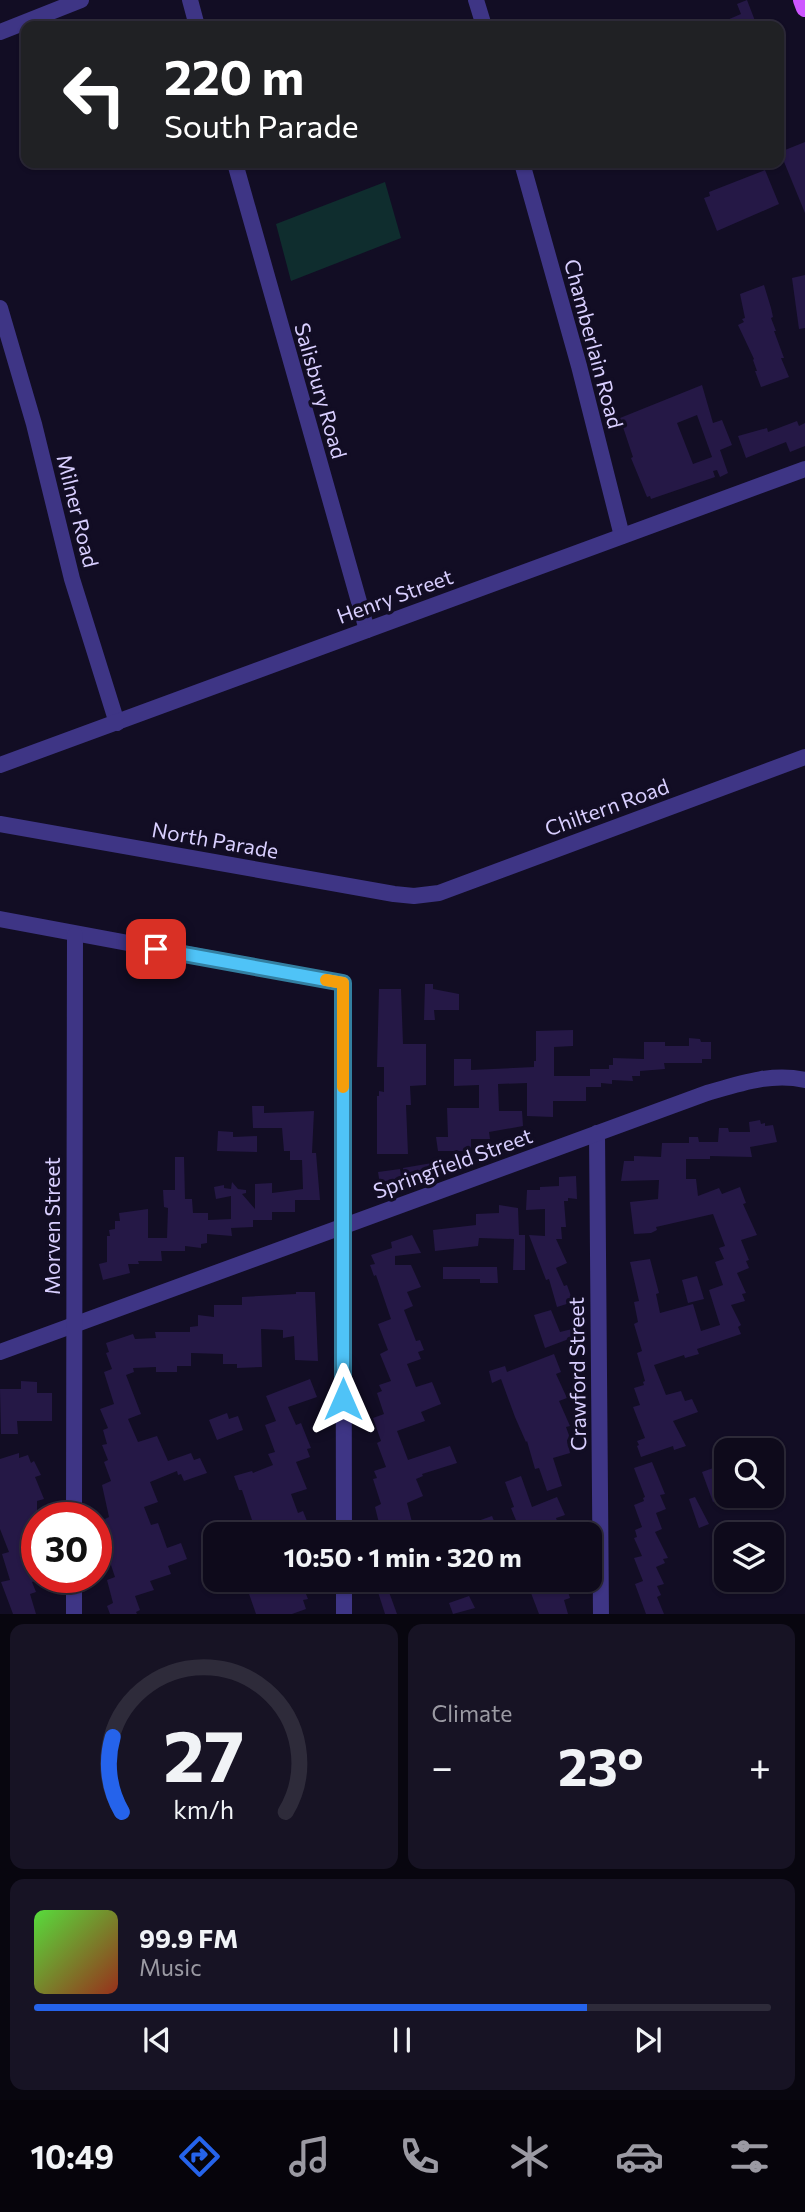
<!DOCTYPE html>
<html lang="en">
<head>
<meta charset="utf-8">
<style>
	:root { --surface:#0e0a1b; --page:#171324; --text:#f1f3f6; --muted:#9b9aa3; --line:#2e2b3a; --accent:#2563eb }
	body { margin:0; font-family:Commissioner,sans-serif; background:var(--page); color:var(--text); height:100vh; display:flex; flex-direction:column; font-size:26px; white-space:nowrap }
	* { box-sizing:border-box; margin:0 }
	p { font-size:23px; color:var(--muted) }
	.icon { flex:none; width:38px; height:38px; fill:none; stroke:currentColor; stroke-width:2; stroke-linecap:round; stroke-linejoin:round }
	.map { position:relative; height:1614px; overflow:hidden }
	.panel { display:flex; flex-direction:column; gap:10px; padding:10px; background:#08060f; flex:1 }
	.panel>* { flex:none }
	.banner { position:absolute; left:21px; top:21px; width:763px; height:147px; border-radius:14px; box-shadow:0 2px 5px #0004,0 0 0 2px var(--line); background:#202124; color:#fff; overflow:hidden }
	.controls { position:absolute; left:714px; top:1438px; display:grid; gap:14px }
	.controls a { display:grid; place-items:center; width:70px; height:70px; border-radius:14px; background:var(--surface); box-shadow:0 2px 5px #0004,0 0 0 2px var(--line); font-size:35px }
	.speed { position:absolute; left:21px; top:1502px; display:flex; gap:14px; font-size:35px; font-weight:700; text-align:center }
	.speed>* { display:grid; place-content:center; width:91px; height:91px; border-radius:50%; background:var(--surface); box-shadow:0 2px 5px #0004,0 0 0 2px var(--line); line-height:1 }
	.speed .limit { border:10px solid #d22; background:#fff; color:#111 }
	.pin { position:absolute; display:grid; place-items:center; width:60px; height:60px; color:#fff; margin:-30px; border-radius:14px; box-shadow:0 4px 10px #0006 }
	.me { position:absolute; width:77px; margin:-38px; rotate:0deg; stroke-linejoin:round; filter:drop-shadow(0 0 5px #0008) }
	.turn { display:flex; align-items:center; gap:24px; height:147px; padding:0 28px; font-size:32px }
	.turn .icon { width:91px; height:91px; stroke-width:2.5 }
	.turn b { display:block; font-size:49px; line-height:60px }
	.big { font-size:52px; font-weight:700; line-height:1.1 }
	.panel .widget { flex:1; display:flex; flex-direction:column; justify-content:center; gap:10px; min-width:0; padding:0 24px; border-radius:14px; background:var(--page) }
	.panel .dial { align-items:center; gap:0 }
	.dial svg { height:182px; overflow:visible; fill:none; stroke:var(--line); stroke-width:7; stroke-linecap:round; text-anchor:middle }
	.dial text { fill:var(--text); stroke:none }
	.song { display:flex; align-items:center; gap:21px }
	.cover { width:84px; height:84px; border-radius:10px; background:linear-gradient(135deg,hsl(110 70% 55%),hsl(10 70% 35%)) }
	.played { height:7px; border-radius:4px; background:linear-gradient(90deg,var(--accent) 75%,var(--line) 75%) }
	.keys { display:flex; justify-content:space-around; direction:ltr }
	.heat { display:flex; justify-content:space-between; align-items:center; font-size:38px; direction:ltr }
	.panel .tiles { flex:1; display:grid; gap:10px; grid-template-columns:1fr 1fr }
	.widget:last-child { grid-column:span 2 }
	.trip { position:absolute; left:203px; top:1522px; width:399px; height:70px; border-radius:14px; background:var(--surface); box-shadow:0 2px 5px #0004,0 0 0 2px var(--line); font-weight:700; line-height:70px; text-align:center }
	.menu { display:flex; height:112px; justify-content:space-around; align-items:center; background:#06040b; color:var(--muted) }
	.menu .icon { width:49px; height:49px }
	.menu .on { color:var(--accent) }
	.menu b { font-size:32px; color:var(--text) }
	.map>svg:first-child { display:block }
</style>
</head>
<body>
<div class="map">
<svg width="805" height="1614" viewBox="0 0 805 1614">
	<rect width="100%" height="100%" fill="#120d24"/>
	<path fill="#0f2d2e" d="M385,182l16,56 -110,43 -15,-57z"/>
	<g fill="#251846" fill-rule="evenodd">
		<path d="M747,0l10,26h-44l28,-12 -4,-10z"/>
		<path d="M805,142v71l-25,-61z"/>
		<path d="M765,170l14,34 -62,27 -13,-33 6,-2 -1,-4z"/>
		<path d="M805,275v53l-6,1 -7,-51z"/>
		<path d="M764,285l7,23 2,9 -2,1 5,13h-2l10,27h-3l8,19 -28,10 -6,-16h2l-4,-11 1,-1 -16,-34 6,-3 -2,-3 3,-1 -5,-24z"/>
		<path d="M702,385l11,38 9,-3 10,25 -12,5 8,23 -8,4 -3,-7 -4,1 2,6 -64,22 -1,-3 -3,1 -16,-39 2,-1 -13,-39zM697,415l15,42 -19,7 -16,-41z"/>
		<path d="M797,421l2,5 6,-3v23l-15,6 -4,-10 -40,16 -8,-22 29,-8 1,4z"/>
		<path d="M425,984h8v5l26,5v16h-25l1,10h-11z"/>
		<path d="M379,989h22l2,55h23v41l-16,1 1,19h-5l2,49h-31v-58h2v-5l5,1v-25h-7z"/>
		<path d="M573,1030v16l-19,1v29h36v-7h19v-4h4v-7l31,1v-17h21v4h24v-8l11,1 1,3h10v17h-9v4h-38l1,6 -25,2v5h-8l1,5 -21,-1v4l-11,-1v4h-15v14h-33v16l-26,-1v-33l-29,1 1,27h23l1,15 -34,6 1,7h-19v12h-33l-2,-14h12l-1,-29h32v-23l-25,1v-27h17v11l63,-3v-6h2v-30z"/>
		<path d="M252,1106h12v7l50,-2 -2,42h4l4,47h-25v12h-23v8h-19v7l-22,1 1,8 -25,-2v9l-6,1v4l-16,-2v5h-24l1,10h-24l1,3h-11l2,9 -27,7 -4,-16 8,-2v-26h3l-1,-6 6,-1v-8h5l-1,-8 29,-4v29h19l1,-30 -4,-1 -1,-17h12v-33h9l1,42h7l1,14h15v7l23,-1v-23l-15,3 -2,-12 10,-2v3l7,1 1,-7 6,7 8,1v3l-4,1 13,15v-25l17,-1v10l31,-4 -1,-29h-12v-9h-6l-2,-23h-29z"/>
		<path d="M760,1120l1,4 4,-1v3l8,-1 4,17 -27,5 2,10 -42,-1v3h-24v20h10l2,17 21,-8 3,6 18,-7 6,16 -3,1 14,31 -16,5 8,20 -3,1 3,7 -12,5 9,20 -4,1 3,7 -14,4 10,20 -3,2 3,7 -44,15 2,5 -14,4 -1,-3 -30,10 12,30 15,-4 4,10 7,-2 6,13 -25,9 13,25 -12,4 -1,-4 -32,11 -4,-11 2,-1 -2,-4 8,-3 -12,-31 7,-2 -6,-17 10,-3 -1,-3 2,-1 -8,-28 5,-2 -8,-27 4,-2 -4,-20 5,-1 -9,-39 20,-3 9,34 -3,1 4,19 33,-9 8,27 19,-6 -11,-35 14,-5 -8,-23 9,-3 -5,-11 6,-2 -12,-32 -57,13 1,3 -6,3 -17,1 -4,-32 28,-3 1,-19 -38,1 3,-20h10v-5l27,1 1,-14h27v-6h9l1,5h19l1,-14h9l1,4h21l-1,-10z"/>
		<path d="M218,1131l15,1v5l24,-1v16l-40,-1z"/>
		<path d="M432,1163l1,10 -29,4 -1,-9z"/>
		<path d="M400,1169l3,17 -22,5 -3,-19z"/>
		<path d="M576,1176l1,23 -9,-1v3h-4l2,26h-5l1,12h-6l11,24 -11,5 8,18 3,-1 6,17 -16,5 -8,-28 -3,1 -17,-45 16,1v-27l-19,1 1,-20h13v-3l19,-1v-9z"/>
		<path d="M499,1205l19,3 1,27h6v35h-12l1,-31 -35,-1 -1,8 -43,5 -2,-21 43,-5v-11l23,-1z"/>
		<path d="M412,1235l9,18 -26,3v9h16l10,22 -14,5 6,14 -9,4 12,31 4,-1 4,10 -6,2 3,7 -14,5 9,23 16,-5 9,22 -20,8 4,9 -28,10 11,29 42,-14 7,17 -35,11 1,2 -7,3 7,17 -16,7 5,19 -5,1 3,10 -28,2 -7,-28 6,-3 -8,-25 4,-1 -3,-7 12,-4 -9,-24 4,-2 -8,-23 11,-4 -7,-21 5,-2 -3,-6 12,-4 -11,-27 8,-4 -10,-26 13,-5 -15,-44 -2,1 -4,-11 5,-1 -4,-9 21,-7 -1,-6z"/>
		<path d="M443,1267h54l1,16h-18v-4h-37z"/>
		<path d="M697,1276l7,23 -16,4 -6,-23z"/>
		<path d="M296,1292h19l3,69 -23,-1 -1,-24 -11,2v-8l-22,-1 1,38 -25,1v-4h-14v-10l-32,-1v13h-14v6h-21v-5l-23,1 1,4 -8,3 15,39 -13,5 10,23 19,-6 11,25 23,-8 3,7 6,-2 7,15 -23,8 -3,-7 -3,1 -1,-4 -27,11 8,20 -14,5 7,18 7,-2 9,25 14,-5 6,16 -19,7 3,8 -21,7 4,9 -19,6 5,14 -4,2 1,2h-27l-3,-8 6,-3 -6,-23 8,-3 -9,-27 4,-2 -7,-20 5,-1 -3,-8 4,-2 -7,-32 9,-4 -7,-19 4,-2 -6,-15 5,-1 -4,-14 5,-2 -8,-19 14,-5 -10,-32 8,-3 -6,-16 3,-1 -3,-9 27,-9 2,5 21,-1 -1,-6h35v-5l8,-1v-11l16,2v-12h28v-8l54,-3z"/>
		<path d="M551,1310l9,22 20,-5 2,7 -37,14 -11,-33z"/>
		<path d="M554,1354l7,18 -5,2 11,24 -8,3 11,25 -4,1 4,11 -3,2 3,13 -17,5 9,28 -15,5 -8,-23 -4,1 -8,-28 -1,1 -11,-25 -14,-38 -9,4 -3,-12 16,-5 2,6z"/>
		<path d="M310,1379l7,18 -29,10 8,18 5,-2 10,25 -4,1 3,8 -14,5 11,27 -16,5 7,19 5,-2 4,10 -8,3 4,11h-46l-15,-45h-3l-5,-14 18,-5 1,2 20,-8 -5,-11 7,-2 -10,-27 11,-4 -10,-25z"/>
		<path d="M21,1381l16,1v11h15v28h-35l1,13h-17l-1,-45h21z"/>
		<path d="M227,1413l2,6 9,-3 5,14 -26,10 -8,-20z"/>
		<path d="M19,1453v5l9,-3 3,8 3,-2 7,14 -6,2 9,22 -7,2v79l-5,2 4,10 -6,2 6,20h-23l-12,-32 9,-2 -8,-26 7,-2 -9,-23v-70z"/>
		<path d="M652,1462l13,32 -5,1 6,14 -10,4 6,16 -7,3 13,26 -5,1 2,4 -9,4 8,17 -7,2 4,9 -4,2 7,17h-18l-11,-30 8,-3 -9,-23 8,-2 -8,-18 3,-1 -2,-7 7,-3 -8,-22 10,-4 -1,-3 2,-1 -11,-29z"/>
		<path d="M719,1466l7,23v8l-13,5 -11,-30z"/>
		<path d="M521,1476l11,31 25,-10 8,18 -9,3 6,17h-40l-11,-27 3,-1 -9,-25z"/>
		<path d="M695,1497l14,27 -10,4 -10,-29z"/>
		<path d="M492,1516l8,19h-22l-3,-13z"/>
		<path d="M277,1580h25l6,13 -2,1 2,5 -5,1 3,9 -14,5h-36l-8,-23z"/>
		<path d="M530,1580h34l6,18 -6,2 4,14h-29l-8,-21 2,-4z"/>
		<path d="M386,1585l3,7 8,22h-12l-8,-25z"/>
		<path d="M469,1596l6,12 -22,6 -4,-11z"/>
	</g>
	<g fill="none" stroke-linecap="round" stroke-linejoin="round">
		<g stroke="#3e3585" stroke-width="16">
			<path d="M190,0l7,26"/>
			<path d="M476,0l8,26"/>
			<path d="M0,32l81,-32"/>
			<path d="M235,163l132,467"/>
			<path d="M522,163l57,203 43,170"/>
			<path d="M0,308l34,116 38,155 45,144"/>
			<path d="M0,765l805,-296"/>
			<path d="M0,824l394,70 20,2 25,-3 366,-136"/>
			<path d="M0,919l343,64 1,552"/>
			<path d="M597,1133l4,481"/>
			<path d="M0,1352l707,-259c31,-9 65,-21 98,-13"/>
			<path d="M74,1517l1,-582"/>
			<path d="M74,1577v37"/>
			<path d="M344,1580v34"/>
		</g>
		<path stroke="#cd56ff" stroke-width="18" d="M802,0l3,8"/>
	</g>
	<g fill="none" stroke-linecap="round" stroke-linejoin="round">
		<g stroke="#337fa1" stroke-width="18">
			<path id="route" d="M156,949l187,34v416"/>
		</g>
		<use href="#route" stroke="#4fc3f7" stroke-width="12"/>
		<path stroke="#f59e0b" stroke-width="12" d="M326,980l17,3v104"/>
	</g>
	<g text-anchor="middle" stroke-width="7" stroke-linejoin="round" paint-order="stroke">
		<g font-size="21" fill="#d9cfff" stroke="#120d24">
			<text transform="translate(593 344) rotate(75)" y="7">Chamberlain Road</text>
			<text transform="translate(320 391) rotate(74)" y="7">Salisbury Road</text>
			<text transform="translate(77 511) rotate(76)" y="7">Milner Road</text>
			<text transform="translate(395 597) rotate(-20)" y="7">Henry Street</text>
			<text transform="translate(607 808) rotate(-20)" y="7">Chiltern Road</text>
			<text transform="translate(215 841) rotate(10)" y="7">North Parade</text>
			<text transform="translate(453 1164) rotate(-20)" y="7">Springfield Street</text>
			<text transform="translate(53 1226) rotate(-90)" y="7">Morven Street</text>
			<text transform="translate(578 1374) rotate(-91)" y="7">Crawford Street</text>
		</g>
	</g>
</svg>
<div class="controls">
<a><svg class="icon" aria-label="search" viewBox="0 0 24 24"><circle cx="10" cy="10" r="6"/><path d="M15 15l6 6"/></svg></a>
<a><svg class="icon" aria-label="layers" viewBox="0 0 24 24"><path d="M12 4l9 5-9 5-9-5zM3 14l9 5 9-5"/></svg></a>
</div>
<div class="speed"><div class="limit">30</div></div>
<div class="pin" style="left:156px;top:949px;background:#d93025"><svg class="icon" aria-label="arrive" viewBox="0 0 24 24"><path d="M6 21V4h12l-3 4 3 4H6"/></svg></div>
<svg class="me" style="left:343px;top:1399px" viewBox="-20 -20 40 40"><path d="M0-17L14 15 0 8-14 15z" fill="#4fc3f7" stroke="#fff" stroke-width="4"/></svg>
<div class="trip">10:50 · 1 min · 320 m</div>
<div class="banner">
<div class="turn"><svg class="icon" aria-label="left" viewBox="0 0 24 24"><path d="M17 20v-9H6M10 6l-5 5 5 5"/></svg><div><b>220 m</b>South Parade</div></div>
</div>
</div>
<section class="panel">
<div class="tiles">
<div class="widget dial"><svg viewBox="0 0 100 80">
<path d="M14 69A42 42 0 1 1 86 69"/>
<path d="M14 69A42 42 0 0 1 10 36" stroke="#2563eb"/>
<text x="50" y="56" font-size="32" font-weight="700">27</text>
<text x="50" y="72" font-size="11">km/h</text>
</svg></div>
<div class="widget"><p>Climate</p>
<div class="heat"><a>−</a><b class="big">23°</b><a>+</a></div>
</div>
<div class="widget">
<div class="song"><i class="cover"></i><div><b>99.9 FM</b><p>Music</p></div></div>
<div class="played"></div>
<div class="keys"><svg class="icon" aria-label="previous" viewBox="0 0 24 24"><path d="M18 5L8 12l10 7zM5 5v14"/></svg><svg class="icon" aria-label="pause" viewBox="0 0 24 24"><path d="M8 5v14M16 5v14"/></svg><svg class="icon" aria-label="next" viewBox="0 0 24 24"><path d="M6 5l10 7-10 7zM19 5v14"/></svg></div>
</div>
</div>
</section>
<nav class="menu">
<b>10:49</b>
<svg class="icon on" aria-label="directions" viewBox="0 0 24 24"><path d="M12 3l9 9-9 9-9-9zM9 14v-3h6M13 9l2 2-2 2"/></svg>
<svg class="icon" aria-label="music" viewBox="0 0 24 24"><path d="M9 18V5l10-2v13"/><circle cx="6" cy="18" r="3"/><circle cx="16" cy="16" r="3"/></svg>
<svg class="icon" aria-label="phone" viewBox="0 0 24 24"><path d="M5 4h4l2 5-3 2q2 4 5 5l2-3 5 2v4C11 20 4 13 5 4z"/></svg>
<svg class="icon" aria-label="climate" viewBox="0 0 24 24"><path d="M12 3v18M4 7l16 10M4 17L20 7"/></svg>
<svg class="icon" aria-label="car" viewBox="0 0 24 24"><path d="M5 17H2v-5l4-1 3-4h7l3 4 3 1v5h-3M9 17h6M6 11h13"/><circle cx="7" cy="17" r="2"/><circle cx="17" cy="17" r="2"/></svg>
<svg class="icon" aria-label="filters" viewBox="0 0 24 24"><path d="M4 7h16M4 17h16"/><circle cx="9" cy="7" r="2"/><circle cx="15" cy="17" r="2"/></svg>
</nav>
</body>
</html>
